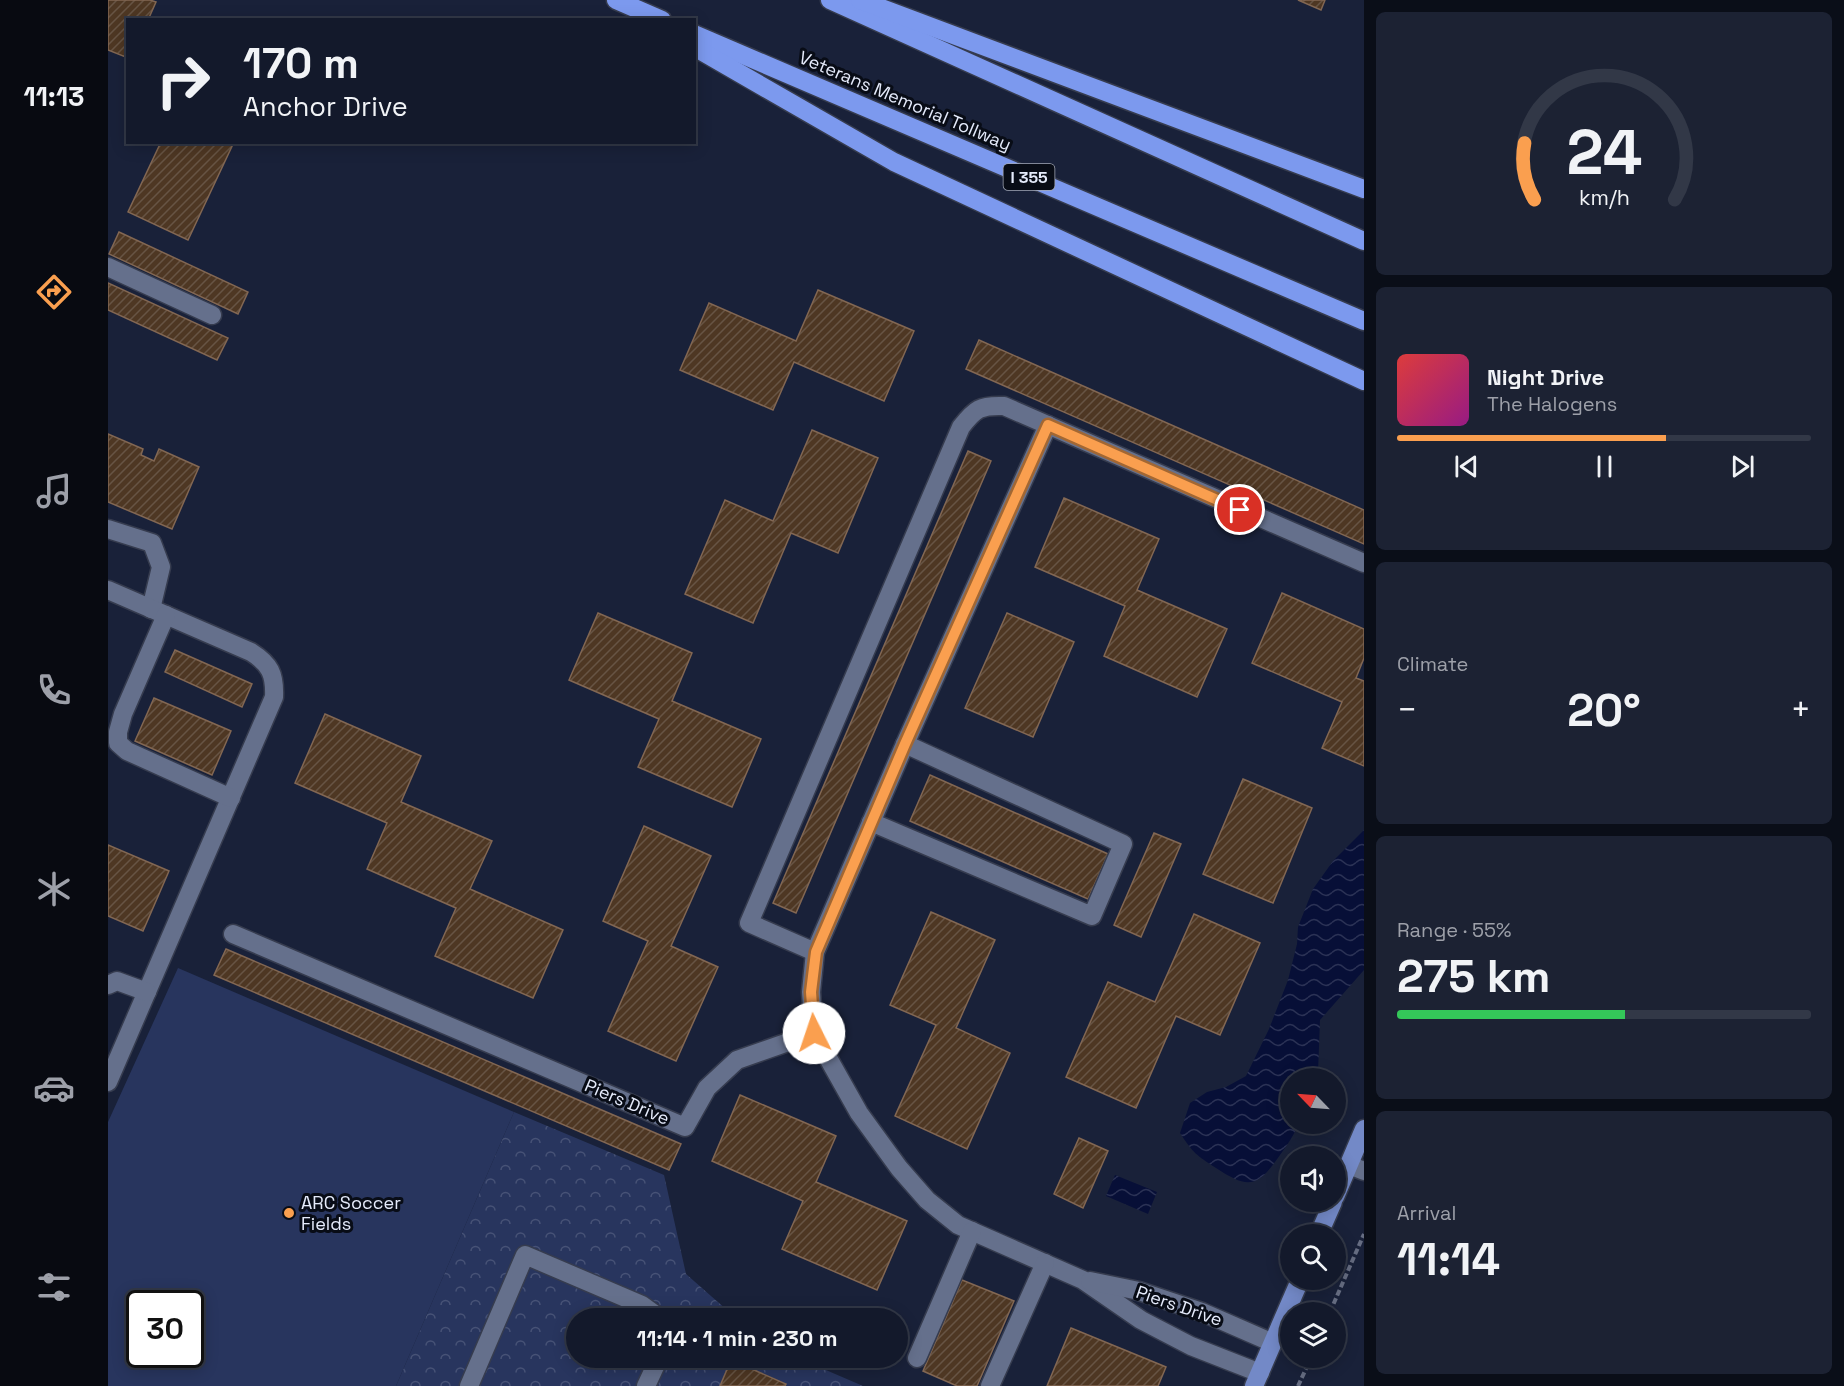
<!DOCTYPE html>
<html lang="en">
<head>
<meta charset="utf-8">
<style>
	:root { --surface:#13192b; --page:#1c2233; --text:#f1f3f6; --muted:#9da0a9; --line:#323847; --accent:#fa9f4f }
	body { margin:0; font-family:"Space Grotesk",sans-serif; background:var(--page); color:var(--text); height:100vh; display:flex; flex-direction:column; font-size:22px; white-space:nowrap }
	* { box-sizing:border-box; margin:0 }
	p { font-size:20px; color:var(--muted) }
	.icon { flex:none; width:33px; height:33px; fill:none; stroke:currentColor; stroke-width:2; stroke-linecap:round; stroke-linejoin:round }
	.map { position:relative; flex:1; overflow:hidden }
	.drawer { display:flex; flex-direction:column; gap:12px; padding:12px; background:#0a0e18; width:480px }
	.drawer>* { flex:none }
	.hud { position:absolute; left:18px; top:18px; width:570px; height:126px; border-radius:0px; box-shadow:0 3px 15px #0003,0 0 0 2px var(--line); background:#13192b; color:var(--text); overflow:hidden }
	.needle { width:39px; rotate:295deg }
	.fabs { position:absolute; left:1172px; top:1068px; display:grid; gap:12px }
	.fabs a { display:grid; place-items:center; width:66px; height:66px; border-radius:50%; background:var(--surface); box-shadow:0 3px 15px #0003,0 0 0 2px var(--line); font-size:30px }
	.speed { position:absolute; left:18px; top:1290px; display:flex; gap:12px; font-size:30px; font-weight:700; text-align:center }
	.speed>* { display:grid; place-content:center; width:78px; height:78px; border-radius:50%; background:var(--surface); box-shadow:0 3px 15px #0003,0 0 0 2px var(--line); line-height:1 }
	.speed .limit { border:3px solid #111; border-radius:9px; background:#fff; color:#111 }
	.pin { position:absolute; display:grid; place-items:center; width:51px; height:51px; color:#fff; margin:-26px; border:3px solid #fff; border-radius:50%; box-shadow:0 2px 6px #0007 }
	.me { position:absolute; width:66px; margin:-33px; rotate:356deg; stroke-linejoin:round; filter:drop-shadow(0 0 4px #0008) }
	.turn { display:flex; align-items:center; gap:21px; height:126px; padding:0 18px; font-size:27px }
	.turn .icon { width:78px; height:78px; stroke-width:2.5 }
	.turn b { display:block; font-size:42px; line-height:51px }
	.big { font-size:45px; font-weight:800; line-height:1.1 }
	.drawer .tile { flex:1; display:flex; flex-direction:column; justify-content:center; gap:9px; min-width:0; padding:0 21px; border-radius:9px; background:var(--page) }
	.drawer .dial { align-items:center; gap:0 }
	.dial svg { height:156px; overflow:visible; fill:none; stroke:var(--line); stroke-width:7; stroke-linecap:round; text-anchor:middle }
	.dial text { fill:var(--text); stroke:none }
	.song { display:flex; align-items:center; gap:18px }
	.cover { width:72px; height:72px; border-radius:9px; background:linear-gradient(135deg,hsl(0 70% 55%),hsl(310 70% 35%)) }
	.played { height:6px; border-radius:3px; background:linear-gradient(90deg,var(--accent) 65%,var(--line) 65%) }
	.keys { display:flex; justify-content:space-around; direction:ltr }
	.heat { display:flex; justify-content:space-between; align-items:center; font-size:33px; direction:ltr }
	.charge { height:9px; border-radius:4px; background:linear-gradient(90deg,#34c759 55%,var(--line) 0) }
	.trip { position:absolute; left:458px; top:1308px; width:342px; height:60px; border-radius:30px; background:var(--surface); box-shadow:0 3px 15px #0003,0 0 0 2px var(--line); font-weight:800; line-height:60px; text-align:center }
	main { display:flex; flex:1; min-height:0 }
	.tab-bar { display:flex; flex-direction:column; width:108px; justify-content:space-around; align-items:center; background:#080a11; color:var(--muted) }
	.tab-bar .icon { width:42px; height:42px }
	.tab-bar .current { color:var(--accent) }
	.tab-bar b { font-size:27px; color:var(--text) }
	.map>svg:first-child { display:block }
</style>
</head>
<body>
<main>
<nav class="tab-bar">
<b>11:13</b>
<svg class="icon current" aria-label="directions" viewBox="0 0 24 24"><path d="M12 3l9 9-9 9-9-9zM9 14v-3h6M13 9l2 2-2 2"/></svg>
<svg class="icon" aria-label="music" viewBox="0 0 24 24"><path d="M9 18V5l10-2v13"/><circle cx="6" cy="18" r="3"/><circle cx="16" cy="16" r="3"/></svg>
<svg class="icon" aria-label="phone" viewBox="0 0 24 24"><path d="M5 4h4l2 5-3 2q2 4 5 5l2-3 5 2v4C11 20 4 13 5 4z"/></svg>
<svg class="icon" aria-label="climate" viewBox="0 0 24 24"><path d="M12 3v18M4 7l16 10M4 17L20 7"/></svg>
<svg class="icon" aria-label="car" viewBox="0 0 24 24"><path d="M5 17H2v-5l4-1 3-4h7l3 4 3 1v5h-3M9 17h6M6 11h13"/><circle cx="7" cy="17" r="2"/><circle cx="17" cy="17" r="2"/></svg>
<svg class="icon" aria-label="filters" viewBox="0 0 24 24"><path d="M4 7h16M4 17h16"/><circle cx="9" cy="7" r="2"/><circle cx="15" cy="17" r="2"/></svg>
</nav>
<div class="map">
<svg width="1256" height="1386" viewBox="0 0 1256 1386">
	<defs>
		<pattern id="forest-crowns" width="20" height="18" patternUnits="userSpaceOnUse" patternTransform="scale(1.5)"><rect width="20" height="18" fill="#28355e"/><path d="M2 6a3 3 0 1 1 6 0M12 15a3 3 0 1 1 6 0" fill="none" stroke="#475276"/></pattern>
		<pattern id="water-waves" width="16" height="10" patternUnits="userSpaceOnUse" patternTransform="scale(1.5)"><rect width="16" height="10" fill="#070f37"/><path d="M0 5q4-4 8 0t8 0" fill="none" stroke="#2b3255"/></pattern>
		<pattern id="building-hatch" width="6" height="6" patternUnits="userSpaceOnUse" patternTransform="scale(1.5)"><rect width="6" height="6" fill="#4e3723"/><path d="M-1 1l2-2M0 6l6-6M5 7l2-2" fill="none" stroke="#675444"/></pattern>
	</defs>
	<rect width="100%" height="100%" fill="#192139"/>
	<path fill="url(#forest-crowns)" d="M406,1112l150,63 22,99 50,44h-160v40h222l65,28h-467z"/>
	<path fill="#28355e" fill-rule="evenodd" d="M70,968l336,144 -118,274h-288v-264zM32,1304h50v50h-50z"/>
	<g fill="url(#water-waves)">
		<path d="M1256,830v140l-44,50 -2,53 -2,5h-26v46h9c-5,11 -12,21 -19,31 -22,32 -31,35 -64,13 -20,-13 -23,-15 -36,-35l10,-30 17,-11 19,-5 20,-11 23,-47 19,-49 9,-36 1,-17 15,-38 20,-28z"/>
		<path d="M1007,1175l42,17 -9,22 -42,-18z"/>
	</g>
	<g fill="url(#building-hatch)" stroke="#826753" stroke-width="1.5">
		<path d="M0,0h42l6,2 -8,18h-20v38l-20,-8z"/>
		<path d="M1190,0h27l-4,10z"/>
		<path d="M53,142h73l-46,98 -60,-28z"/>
		<path d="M11,232l129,60 -10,22 -129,-60z"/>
		<path d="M0,283l120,55 -11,22 -109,-50z"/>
		<path d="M710,290l96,41 -30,70 -90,-39 -21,48 -93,-40 29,-67 87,38z"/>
		<path d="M871,340l385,170v34l-398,-175z"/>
		<path d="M704,430l66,28 -40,95 -47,-20 -38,90 -68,-29 40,-94 48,21z"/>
		<path d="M0,434l35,15 -2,6 13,6 5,-12 40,18 -27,62 -64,-27z"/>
		<path d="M860,451l23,10 -195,452 -23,-10z"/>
		<path d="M956,498l95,41 -22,51 90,39 -30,68 -93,-41 21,-50 -90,-39z"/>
		<path d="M1174,593l82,36v29l-8,20 8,3v85l-42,-18 20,-46 -90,-39z"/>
		<path d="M490,613l94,40 -20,48 89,38 -29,68 -94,-40 21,-48 -90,-39z"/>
		<path d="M899,613l67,29 -41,95 -68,-29z"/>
		<path d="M67,650l77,34 -10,23 -77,-35z"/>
		<path d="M46,698l77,33 -19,44 -77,-34z"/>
		<path d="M217,714l96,42 -20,46 91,39 -22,48 93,41 -30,68 -98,-42 21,-48 -89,-39 20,-46 -92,-40z"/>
		<path d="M822,775l178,79 -20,45 -178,-78z"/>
		<path d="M1135,779l69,29 -39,95 -70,-29z"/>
		<path d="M536,826l67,30 -40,90 47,21 -42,94 -68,-30 40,-90 -45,-20z"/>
		<path d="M1046,833l27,11 -40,93 -27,-12z"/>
		<path d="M0,845l61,26 -26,60 -35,-15z"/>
		<path d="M823,912l64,28 -39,88 54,25 -43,96 -72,-33 41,-91 -46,-20z"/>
		<path d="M1086,914l66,29 -40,92 -44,-19 -40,92 -70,-31 42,-95 47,20z"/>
		<path d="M118,949l455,195 -12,26 -455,-195z"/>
		<path d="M632,1095l96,41 -20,46 91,39 -30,69 -95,-41 21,-48 -91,-40z"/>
		<path d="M971,1138l29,13 -25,57 -29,-14z"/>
		<path d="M854,1280l52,21 -37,85h-20l-34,-15z"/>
		<path d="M963,1328l95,39 -8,19h-111z"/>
		<path d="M623,1360l55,24 -1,2h-65z"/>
	</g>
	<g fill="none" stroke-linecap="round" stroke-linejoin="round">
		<g stroke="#363c4f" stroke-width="21">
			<g id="minor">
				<path d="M0,267l104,48"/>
				<path d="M940,425l-143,319 -90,208 -4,40 3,41 45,80 40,55 28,32 31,25 125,55 58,40 50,26 69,27"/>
				<path d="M0,529l44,14 9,24 -10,42"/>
				<path d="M0,590l143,62c19,12 24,22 23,45l-166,385"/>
				<path d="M58,615l-43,99 -5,18v11l9,8 104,47"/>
				<path d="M763,822l221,94 31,-72 -218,-100"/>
				<path d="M125,934l452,193 22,-39 30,-28 77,-27"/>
				<path d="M707,952l-66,-29 212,-496c14,-18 19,-22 43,-21l360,157"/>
				<path d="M0,985l9,-4 30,11"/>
				<path d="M1241,1165l15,6"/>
				<path d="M982,1281l49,10 63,21 71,31"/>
				<path d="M809,1358l55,-127"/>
				<path d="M361,1386l56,-131 117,50 18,13"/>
				<path d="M538,1386l13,-28"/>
				<path d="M882,1386l55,-123"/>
			</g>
		</g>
		<g stroke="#363c4f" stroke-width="21">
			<g id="major">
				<path d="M1227,1197l29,-68"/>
				<path d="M1211,1234l14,-32"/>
				<path d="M1146,1386l46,-106"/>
			</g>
		</g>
		<g stroke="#363c4f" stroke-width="21">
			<g id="highway">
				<path d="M508,0l46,20"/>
				<path d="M722,0l534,241"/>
				<path d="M752,0l504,189"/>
				<path d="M586,34l670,287"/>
				<path d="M586,47l200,115 470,219"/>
			</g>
		</g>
		<g stroke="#666d82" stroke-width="4" stroke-dasharray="6 3" stroke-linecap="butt">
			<path d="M1222,1312l34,-78"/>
			<path d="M1190,1386l13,-28"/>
		</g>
		<use href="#minor" stroke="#65708c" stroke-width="18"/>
		<use href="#major" stroke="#7389c7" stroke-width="18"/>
		<use href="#highway" stroke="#7c99ee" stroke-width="18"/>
	</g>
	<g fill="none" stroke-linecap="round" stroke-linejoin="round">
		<g stroke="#a26733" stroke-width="15">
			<path id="route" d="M706,1033l-3,-41 5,-40 89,-208 143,-319 192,85"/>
		</g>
		<use href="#route" stroke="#fa9f4f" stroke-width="10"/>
	</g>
	<circle fill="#fa9f4f" stroke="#080c16" stroke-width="2" cx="181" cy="1213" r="6"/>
	<g text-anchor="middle" stroke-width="6" stroke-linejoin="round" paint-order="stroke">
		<rect fill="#080c16" stroke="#a3a8b6" stroke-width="1.5" x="895.5" y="164" width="51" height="26" rx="4.5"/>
		<g font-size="16" font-weight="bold" fill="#e5ebfb">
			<text x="921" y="183">I 355</text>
		</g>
		<g font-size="18" fill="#e5ebfb" stroke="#080c16">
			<text transform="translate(797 101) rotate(23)" y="6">Veterans Memorial Tollway</text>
			<text transform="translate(519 1102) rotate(23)" y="6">Piers Drive</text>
			<text transform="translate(1071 1306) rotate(19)" y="6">Piers Drive</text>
		</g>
		<g font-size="18" fill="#e5ebfb" stroke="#080c16" text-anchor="start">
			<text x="193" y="1209">ARC Soccer<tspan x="193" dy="21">Fields</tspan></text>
		</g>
	</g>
</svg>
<div class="fabs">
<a><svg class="needle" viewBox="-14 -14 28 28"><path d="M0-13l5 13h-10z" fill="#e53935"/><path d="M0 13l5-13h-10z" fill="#9da0a9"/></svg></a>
<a><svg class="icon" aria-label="sound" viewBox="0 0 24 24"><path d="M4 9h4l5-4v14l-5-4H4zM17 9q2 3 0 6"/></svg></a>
<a><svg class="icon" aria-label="search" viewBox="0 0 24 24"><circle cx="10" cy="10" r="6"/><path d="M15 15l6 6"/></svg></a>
<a><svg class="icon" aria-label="layers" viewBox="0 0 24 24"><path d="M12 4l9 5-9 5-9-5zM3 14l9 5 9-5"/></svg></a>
</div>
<div class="speed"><div class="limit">30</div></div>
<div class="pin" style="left:1132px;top:510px;background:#d93025"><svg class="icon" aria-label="arrive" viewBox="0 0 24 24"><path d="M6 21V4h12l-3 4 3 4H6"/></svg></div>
<svg class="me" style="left:706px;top:1033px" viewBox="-20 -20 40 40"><circle r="19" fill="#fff"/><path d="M0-13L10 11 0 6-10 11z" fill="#fa9f4f"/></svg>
<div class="trip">11:14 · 1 min · 230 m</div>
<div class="hud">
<div class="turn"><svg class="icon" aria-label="right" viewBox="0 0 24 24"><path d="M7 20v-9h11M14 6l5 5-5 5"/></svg><div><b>170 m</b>Anchor Drive</div></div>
</div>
</div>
<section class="drawer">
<div class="tile dial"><svg viewBox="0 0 100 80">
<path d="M14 69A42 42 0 1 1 86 69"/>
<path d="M14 69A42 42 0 0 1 9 40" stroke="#fa9f4f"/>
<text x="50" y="56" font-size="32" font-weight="700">24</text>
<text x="50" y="72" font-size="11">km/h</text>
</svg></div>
<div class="tile">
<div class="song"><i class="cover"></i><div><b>Night Drive</b><p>The Halogens</p></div></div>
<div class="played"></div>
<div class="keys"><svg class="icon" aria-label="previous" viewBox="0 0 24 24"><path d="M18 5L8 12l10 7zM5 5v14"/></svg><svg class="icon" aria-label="pause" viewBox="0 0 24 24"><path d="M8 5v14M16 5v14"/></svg><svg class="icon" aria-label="next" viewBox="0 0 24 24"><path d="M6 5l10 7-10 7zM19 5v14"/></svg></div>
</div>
<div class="tile"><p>Climate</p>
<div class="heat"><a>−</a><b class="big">20°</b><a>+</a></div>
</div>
<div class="tile"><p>Range · 55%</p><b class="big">275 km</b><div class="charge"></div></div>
<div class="tile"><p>Arrival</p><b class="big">11:14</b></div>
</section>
</main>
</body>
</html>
